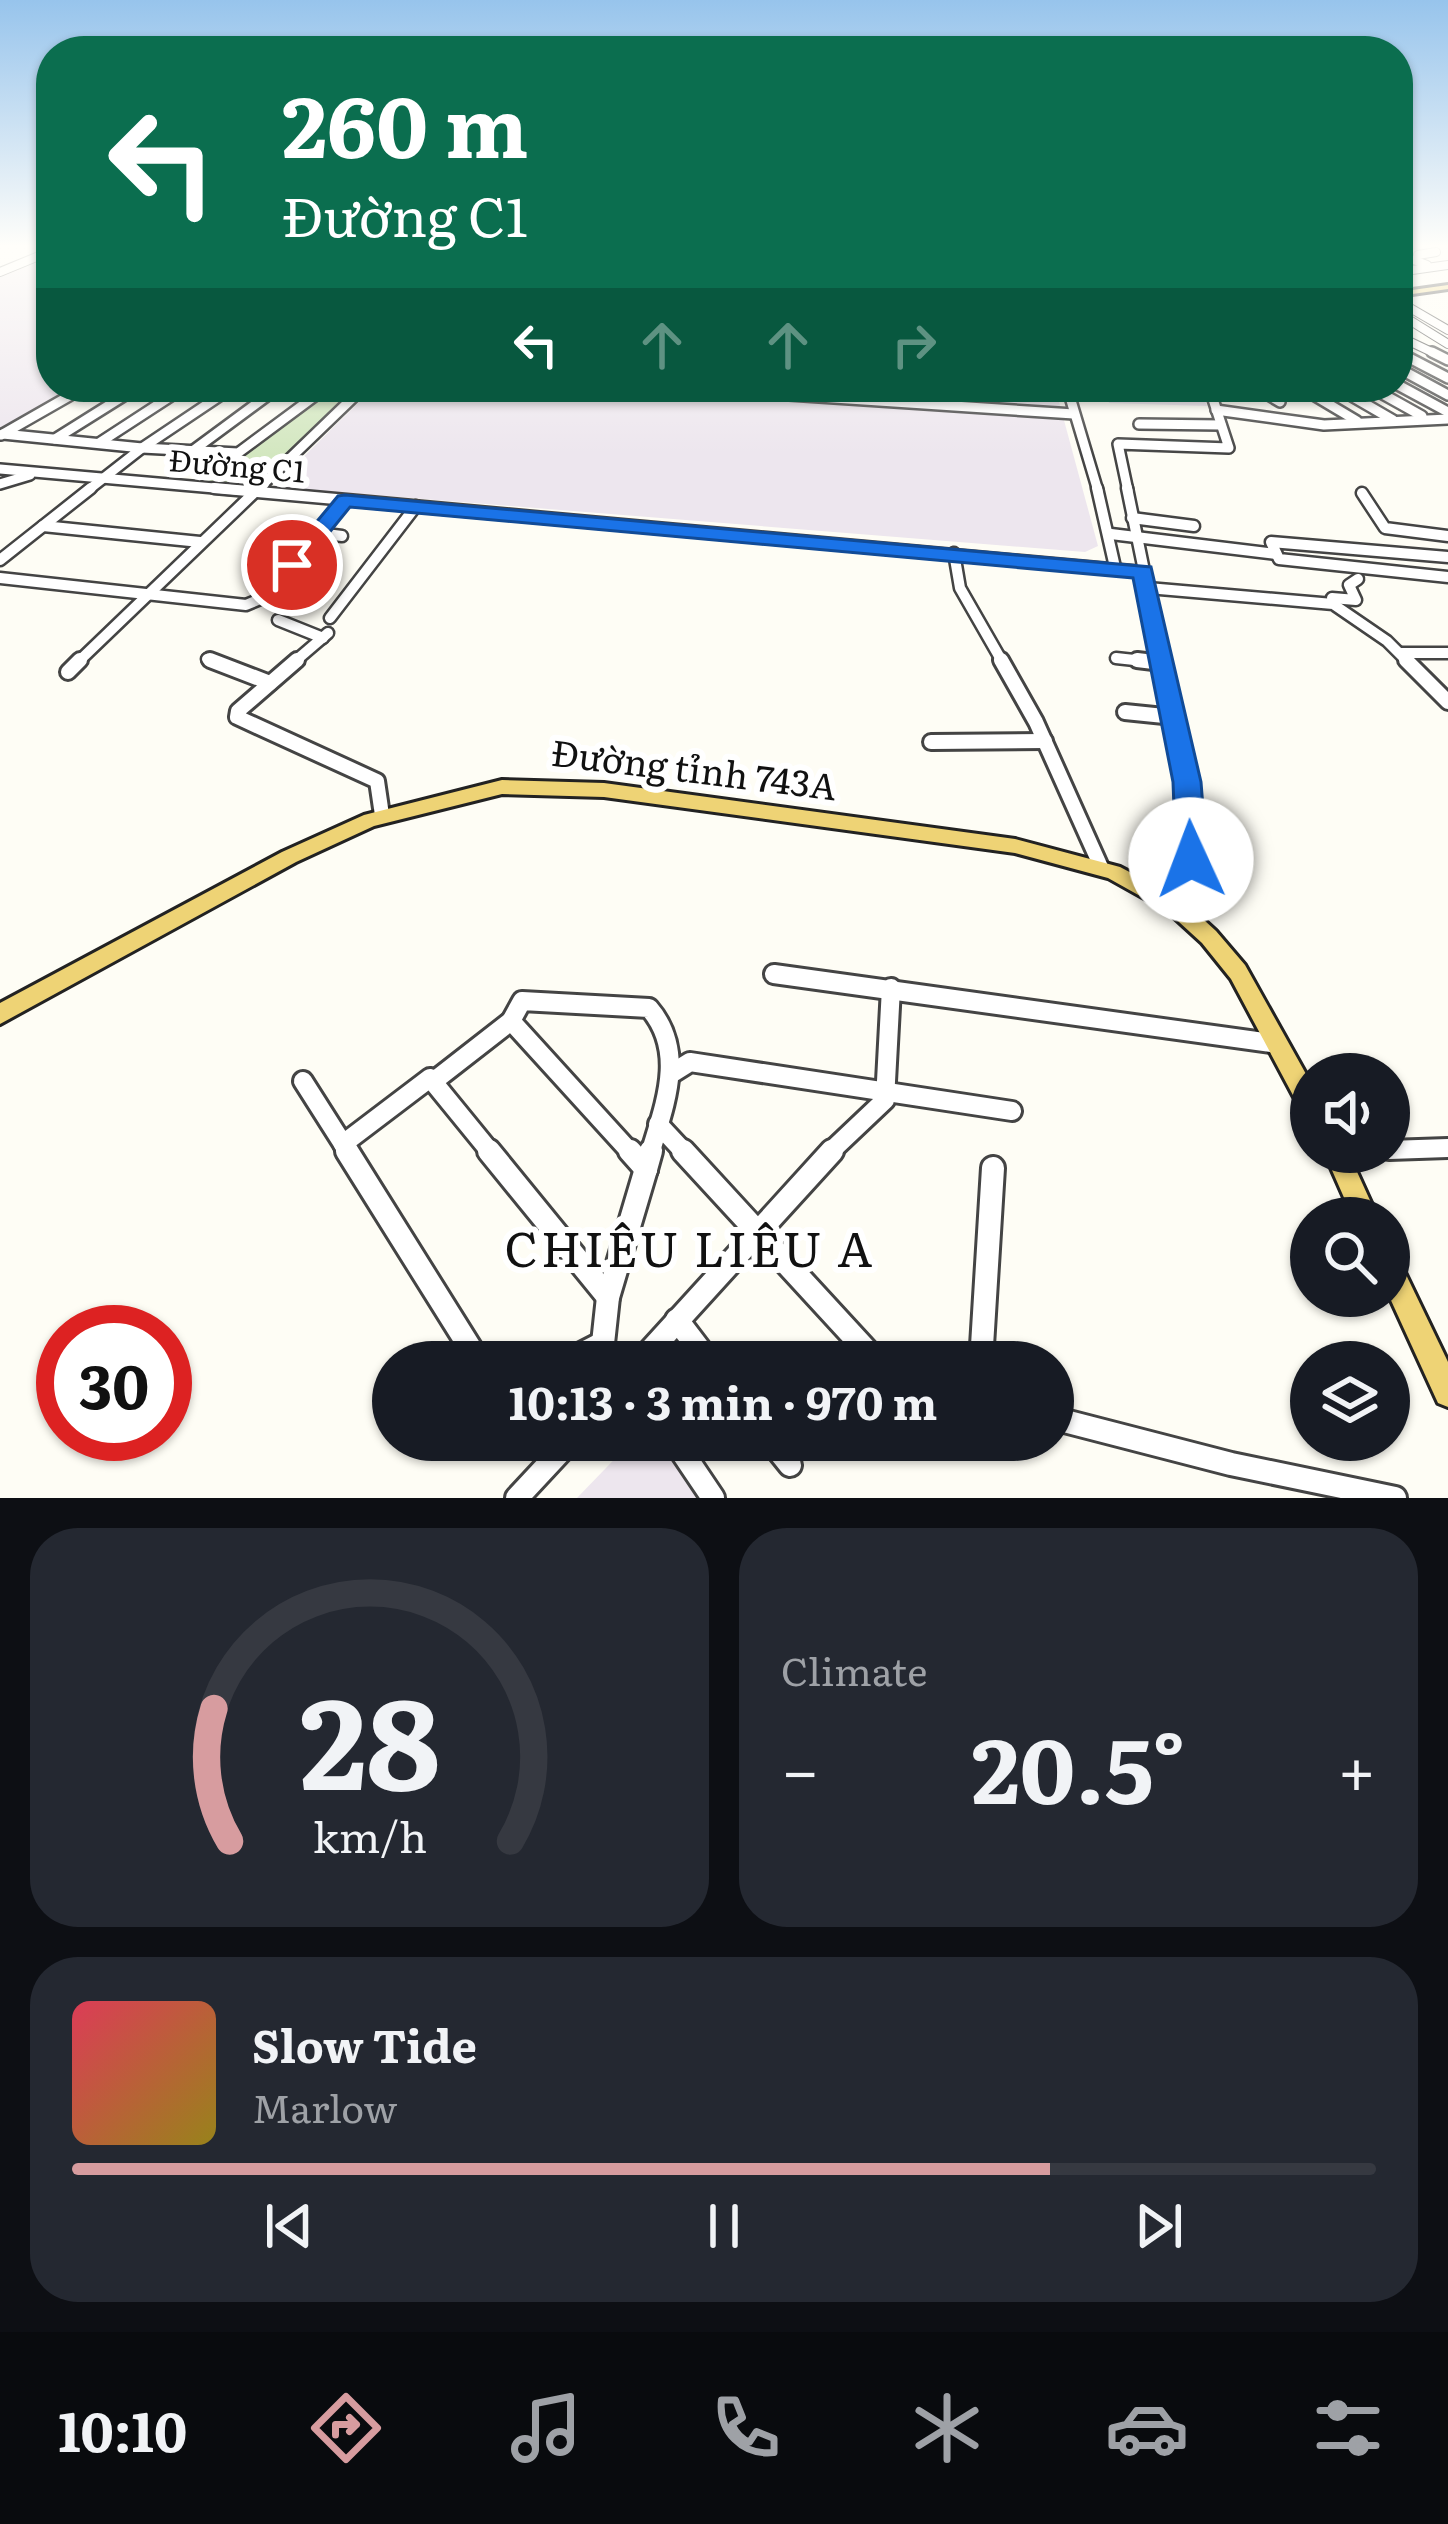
<!DOCTYPE html>
<html lang="en">
<head>
<meta charset="utf-8">
<style>
	:root { --surface:#171b24; --page:#242831; --text:#f1f3f6; --muted:#9ea1a6; --line:#363941; --accent:#d79c9f }
	body { margin:0; font-family:Literata,serif; background:var(--page); color:var(--text); height:100vh; display:flex; flex-direction:column; font-size:45px; white-space:nowrap }
	* { box-sizing:border-box; margin:0 }
	p { font-size:39px; color:var(--muted) }
	.icon { flex:none; width:66px; height:66px; fill:none; stroke:currentColor; stroke-width:2; stroke-linecap:round; stroke-linejoin:round }
	.map { position:relative; height:1498px; overflow:hidden }
	.details { display:flex; flex-direction:column; gap:30px; padding:30px; background:#0d0f14; flex:1 }
	.details>* { flex:none }
	.banner { position:absolute; left:36px; top:36px; width:1377px; height:366px; border-radius:48px; box-shadow:0 3px 9px #0004; background:#0b6e4f; color:#fff; overflow:hidden }
	.fabs { position:absolute; left:1290px; top:1053px; display:grid; gap:24px }
	.fabs a { display:grid; place-items:center; width:120px; height:120px; border-radius:50%; background:var(--surface); box-shadow:0 3px 9px #0004; font-size:60px }
	.speed { position:absolute; left:36px; top:1305px; display:flex; gap:24px; font-size:60px; font-weight:700; text-align:center }
	.speed>* { display:grid; place-content:center; width:156px; height:156px; border-radius:50%; background:var(--surface); box-shadow:0 3px 9px #0004; line-height:1 }
	.speed .limit { border:18px solid #d22; background:#fff; color:#111 }
	.pin { position:absolute; display:grid; place-items:center; width:102px; height:102px; color:#fff; margin:-51px; border:6px solid #fff; border-radius:50%; box-shadow:0 3px 12px #0007 }
	.me { position:absolute; width:132px; margin:-66px; rotate:358deg; stroke-linejoin:round; filter:drop-shadow(0 0 9px #0008) }
	.turn { display:flex; align-items:center; gap:42px; height:252px; padding:0 48px; font-size:54px }
	.turn .icon { width:156px; height:156px; stroke-width:2.5 }
	.turn b { display:block; font-size:84px; line-height:102px }
	.lanes { display:flex; align-items:center; height:114px; padding:0 48px; background:#0003; justify-content:center; gap:60px; direction:ltr }
	.lanes .off { opacity:.35 }
	.big { font-size:90px; font-weight:700; line-height:1.1 }
	.details .tile { flex:1; display:flex; flex-direction:column; justify-content:center; gap:18px; min-width:0; padding:0 42px; border-radius:48px; background:var(--page) }
	.details .dial { align-items:center; gap:0 }
	.dial svg { height:312px; overflow:visible; fill:none; stroke:var(--line); stroke-width:7; stroke-linecap:round; text-anchor:middle }
	.dial text { fill:var(--text); stroke:none }
	.song { display:flex; align-items:center; gap:36px }
	.cover { width:144px; height:144px; border-radius:18px; background:linear-gradient(135deg,hsl(350 70% 55%),hsl(50 70% 35%)) }
	.played { height:12px; border-radius:6px; background:linear-gradient(90deg,var(--accent) 75%,var(--line) 75%) }
	.keys { display:flex; justify-content:space-around; direction:ltr }
	.heat { display:flex; justify-content:space-between; align-items:center; font-size:66px; direction:ltr }
	.details .tiles { flex:1; display:grid; gap:30px; grid-template-columns:1fr 1fr }
	.tile:last-child { grid-column:span 2 }
	.trip { position:absolute; left:372px; top:1341px; width:702px; height:120px; border-radius:60px; background:var(--surface); box-shadow:0 3px 9px #0004; font-weight:700; line-height:120px; text-align:center }
	.dock { display:flex; height:192px; justify-content:space-around; align-items:center; background:#090b0e; color:var(--muted) }
	.dock .icon { width:84px; height:84px }
	.dock .current { color:var(--accent) }
	.dock b { font-size:54px; color:var(--text) }
	.map>svg:first-child { display:block }
</style>
</head>
<body>
<div class="map">
<svg width="1448" height="1498" viewBox="0 0 1448 1498">
	<rect width="100%" height="100%" fill="#fefdf5"/>
	<g fill="#ede6ee">
		<path d="M51,256v131h21l-72,42v-153z"/>
		<path d="M374,387h681l43,159 -13,6 -812,-65z"/>
		<path d="M1106,387h94l7,19 -98,-3z"/>
		<path d="M633,1440h28l37,58h-121z"/>
	</g>
	<path fill="#d3e7c0" d="M345,391l5,4 -97,92 -49,-5 13,-12 -30,-3 14,-12c13,1 26,4 39,0 37,-12 64,-68 105,-64z"/>
	<g fill="none" stroke-linecap="round" stroke-linejoin="round">
		<g stroke="#444" stroke-width="10">
			<g id="minor-far5">
				<path d="M1398,254l29,11"/>
				<path d="M1418,255l18,-3"/>
				<path d="M0,272l51,-21"/>
				<path d="M1398,272l50,-7"/>
				<path d="M1398,301l50,29"/>
				<path d="M1398,313l50,31"/>
				<path d="M1398,336l40,19"/>
				<path d="M1398,352l6,3"/>
			</g>
		</g>
		<g stroke="#444" stroke-width="14">
			<g id="minor-far4">
				<path d="M1398,352l50,26"/>
				<path d="M1432,352l16,8"/>
				<path d="M1398,368l50,27"/>
				<path d="M1398,385l50,27"/>
				<path d="M666,387l408,27"/>
				<path d="M1067,387l31,104"/>
				<path d="M1255,387l25,15"/>
				<path d="M1300,387l57,34"/>
				<path d="M1336,387l57,33"/>
				<path d="M1370,387l52,29"/>
				<path d="M1216,410l108,15 124,-6"/>
				<path d="M1139,424l82,1"/>
				<path d="M3,434l139,14 -55,43"/>
				<path d="M1,435l84,-48"/>
				<path d="M55,439l83,-52"/>
				<path d="M99,443l86,-56"/>
				<path d="M142,448l96,5 89,-66"/>
				<path d="M142,448l91,-61"/>
				<path d="M191,452l88,-65"/>
				<path d="M0,469l248,22"/>
				<path d="M0,484l30,-9"/>
				<path d="M256,491l108,-104"/>
				<path d="M1128,491l-10,-47 111,4 -20,-61"/>
			</g>
		</g>
		<g stroke="#444" stroke-width="15">
			<g id="minor-far3">
				<path d="M214,488l929,84"/>
				<path d="M1097,488l18,79"/>
				<path d="M1127,488l36,175"/>
				<path d="M1362,493l23,35 63,8"/>
				<path d="M1132,518l62,8"/>
				<path d="M43,526l157,16"/>
				<path d="M318,533l24,3"/>
				<path d="M1111,534l165,20"/>
				<path d="M954,553l6,35 43,75"/>
				<path d="M1448,557l-177,-15 8,17 169,18"/>
				<path d="M0,560l91,-72"/>
				<path d="M0,578l246,27 19,-8 80,-96"/>
				<path d="M1148,588l185,16 54,37 22,22"/>
				<path d="M1332,598l24,2 -7,-15 9,-6"/>
				<path d="M330,618l86,-112"/>
				<path d="M278,620l45,18"/>
				<path d="M1401,653h47"/>
				<path d="M1116,658l46,5"/>
				<path d="M207,659l11,4"/>
				<path d="M77,663l182,-175"/>
				<path d="M293,663l35,-30"/>
			</g>
		</g>
		<g stroke="#444" stroke-width="20">
			<g id="minor-far2">
				<path d="M210,660l60,23"/>
				<path d="M297,660l-59,51 -1,6 140,64 5,34"/>
				<path d="M1001,660l35,62 65,145"/>
				<path d="M1137,660l25,3"/>
				<path d="M1162,660l25,122 3,98"/>
				<path d="M1406,660l42,42"/>
				<path d="M68,672l12,-12"/>
				<path d="M1125,712l49,5"/>
				<path d="M931,742l114,-1"/>
			</g>
		</g>
		<g stroke="#444" stroke-width="24">
			<g id="minor-far1">
				<path d="M1190,877l1,42"/>
				<path d="M774,974l504,70"/>
				<path d="M674,1072l16,-10 322,49"/>
				<path d="M303,1081l40,63"/>
				<path d="M434,1081l77,-60"/>
				<path d="M658,1124l28,30"/>
				<path d="M1389,1150l59,-2"/>
				<path d="M349,1154l-6,-10 87,-66 62,76"/>
				<path d="M632,1154l-121,-133 11,-20 127,7c38,44 15,98 1,146"/>
				<path d="M828,1154l57,-54 6,-112"/>
			</g>
		</g>
		<g stroke="#444" stroke-width="28">
			<g id="minor">
				<path d="M347,1151l132,211"/>
				<path d="M489,1151l119,146"/>
				<path d="M630,1151l16,18"/>
				<path d="M683,1151l194,211"/>
				<path d="M646,1169l5,-18"/>
				<path d="M677,1320l32,42"/>
				<path d="M566,1362l33,-17"/>
				<path d="M601,1362l7,-65 38,-128"/>
				<path d="M640,1362l192,-211"/>
				<path d="M981,1362l12,-194"/>
				<path d="M1053,1418l178,46 164,34"/>
				<path d="M674,1440l39,58"/>
				<path d="M770,1440l20,25"/>
				<path d="M517,1498l54,-58"/>
			</g>
		</g>
		<g stroke="#222" stroke-width="6">
			<g id="major">
				<path d="M1448,285v4l-50,7v-4z"/>
				<path d="M502,780l102,3 411,56 105,28 61,32 35,32 29,34 66,118v34l-8,-3 -72,-135 -29,-36 -35,-32 -59,-33 -93,-25 -411,-56 -102,-3 -128,32 -78,36 -296,162v-21l282,-151 82,-37z"/>
				<path d="M1324,1152h24l30,66h-25z"/>
				<path d="M1389,1254l9,4 50,104v45l-10,-4 -49,-107z"/>
			</g>
		</g>
		<use href="#minor-far5" stroke="#fff" stroke-width="8"/>
		<use href="#minor-far4" stroke="#fff" stroke-width="9"/>
		<use href="#minor-far3" stroke="#fff" stroke-width="10"/>
		<use href="#minor-far2" stroke="#fff" stroke-width="14"/>
		<use href="#minor-far1" stroke="#fff" stroke-width="18"/>
		<use href="#minor" stroke="#fff" stroke-width="22"/>
		<use href="#major" fill="#eed375" fill-rule="evenodd"/>
	</g>
	<linearGradient id="sky" x2="0" y2="1"><stop stop-color="#97c4ec"/><stop offset="0.54" stop-color="#fffefa"/><stop offset="1" stop-color="#fffefa" stop-opacity="0"/></linearGradient>
	<rect width="1448" height="455" fill="url(#sky)"/>
	<path fill="#1a73e8" stroke="#114b97" stroke-width="3" d="M345,495l806,72 50,215 6,78 -5,9 -11,4 -11,-4 -4,-9 -3,-78 -40,-204 -783,-71 -51,63h-15v-9l54,-65z"/>
	<g text-anchor="middle" stroke-width="12" stroke-linejoin="round" paint-order="stroke">
		<g font-size="30" fill="#111" stroke="#fff">
			<text transform="translate(237 467) rotate(5)" y="10">Đường C1</text>
		</g>
		<g font-size="36" fill="#111" stroke="#fff">
			<text transform="translate(694 770) rotate(7)" y="13">Đường tỉnh 743A</text>
		</g>
		<g font-size="48" letter-spacing="3" fill="#111" stroke="#fff">
			<text x="690" y="1267">CHIÊU LIÊU A</text>
		</g>
	</g>
</svg>
<div class="fabs">
<a><svg class="icon" aria-label="sound" viewBox="0 0 24 24"><path d="M4 9h4l5-4v14l-5-4H4zM17 9q2 3 0 6"/></svg></a>
<a><svg class="icon" aria-label="search" viewBox="0 0 24 24"><circle cx="10" cy="10" r="6"/><path d="M15 15l6 6"/></svg></a>
<a><svg class="icon" aria-label="layers" viewBox="0 0 24 24"><path d="M12 4l9 5-9 5-9-5zM3 14l9 5 9-5"/></svg></a>
</div>
<div class="speed"><div class="limit">30</div></div>
<div class="pin" style="left:292px;top:565px;background:#d93025"><svg class="icon" aria-label="arrive" viewBox="0 0 24 24"><path d="M6 21V4h12l-3 4 3 4H6"/></svg></div>
<svg class="me" style="left:1191px;top:860px" viewBox="-20 -20 40 40"><circle r="19" fill="#fff"/><path d="M0-13L10 11 0 6-10 11z" fill="#1a73e8"/></svg>
<div class="trip">10:13 · 3 min · 970 m</div>
<div class="banner">
<div class="turn"><svg class="icon" aria-label="left" viewBox="0 0 24 24"><path d="M17 20v-9H6M10 6l-5 5 5 5"/></svg><div><b>260 m</b>Đường C1</div></div>
<div class="lanes"><svg class="icon" aria-label="left" viewBox="0 0 24 24"><path d="M17 20v-9H6M10 6l-5 5 5 5"/></svg><svg class="icon off" aria-label="ahead" viewBox="0 0 24 24"><path d="M12 20V5M6 11l6-6 6 6"/></svg><svg class="icon off" aria-label="ahead" viewBox="0 0 24 24"><path d="M12 20V5M6 11l6-6 6 6"/></svg><svg class="icon off" aria-label="right" viewBox="0 0 24 24"><path d="M7 20v-9h11M14 6l5 5-5 5"/></svg></div>
</div>
</div>
<section class="details">
<div class="tiles">
<div class="tile dial"><svg viewBox="0 0 100 80">
<path d="M14 69A42 42 0 1 1 86 69"/>
<path d="M14 69A42 42 0 0 1 10 35" stroke="#d79c9f"/>
<text x="50" y="56" font-size="32" font-weight="700">28</text>
<text x="50" y="72" font-size="11">km/h</text>
</svg></div>
<div class="tile"><p>Climate</p>
<div class="heat"><a>−</a><b class="big">20.5°</b><a>+</a></div>
</div>
<div class="tile">
<div class="song"><i class="cover"></i><div><b>Slow Tide</b><p>Marlow</p></div></div>
<div class="played"></div>
<div class="keys"><svg class="icon" aria-label="previous" viewBox="0 0 24 24"><path d="M18 5L8 12l10 7zM5 5v14"/></svg><svg class="icon" aria-label="pause" viewBox="0 0 24 24"><path d="M8 5v14M16 5v14"/></svg><svg class="icon" aria-label="next" viewBox="0 0 24 24"><path d="M6 5l10 7-10 7zM19 5v14"/></svg></div>
</div>
</div>
</section>
<nav class="dock">
<b>10:10</b>
<svg class="icon current" aria-label="directions" viewBox="0 0 24 24"><path d="M12 3l9 9-9 9-9-9zM9 14v-3h6M13 9l2 2-2 2"/></svg>
<svg class="icon" aria-label="music" viewBox="0 0 24 24"><path d="M9 18V5l10-2v13"/><circle cx="6" cy="18" r="3"/><circle cx="16" cy="16" r="3"/></svg>
<svg class="icon" aria-label="phone" viewBox="0 0 24 24"><path d="M5 4h4l2 5-3 2q2 4 5 5l2-3 5 2v4C11 20 4 13 5 4z"/></svg>
<svg class="icon" aria-label="climate" viewBox="0 0 24 24"><path d="M12 3v18M4 7l16 10M4 17L20 7"/></svg>
<svg class="icon" aria-label="car" viewBox="0 0 24 24"><path d="M5 17H2v-5l4-1 3-4h7l3 4 3 1v5h-3M9 17h6M6 11h13"/><circle cx="7" cy="17" r="2"/><circle cx="17" cy="17" r="2"/></svg>
<svg class="icon" aria-label="filters" viewBox="0 0 24 24"><path d="M4 7h16M4 17h16"/><circle cx="9" cy="7" r="2"/><circle cx="15" cy="17" r="2"/></svg>
</nav>
</body>
</html>
